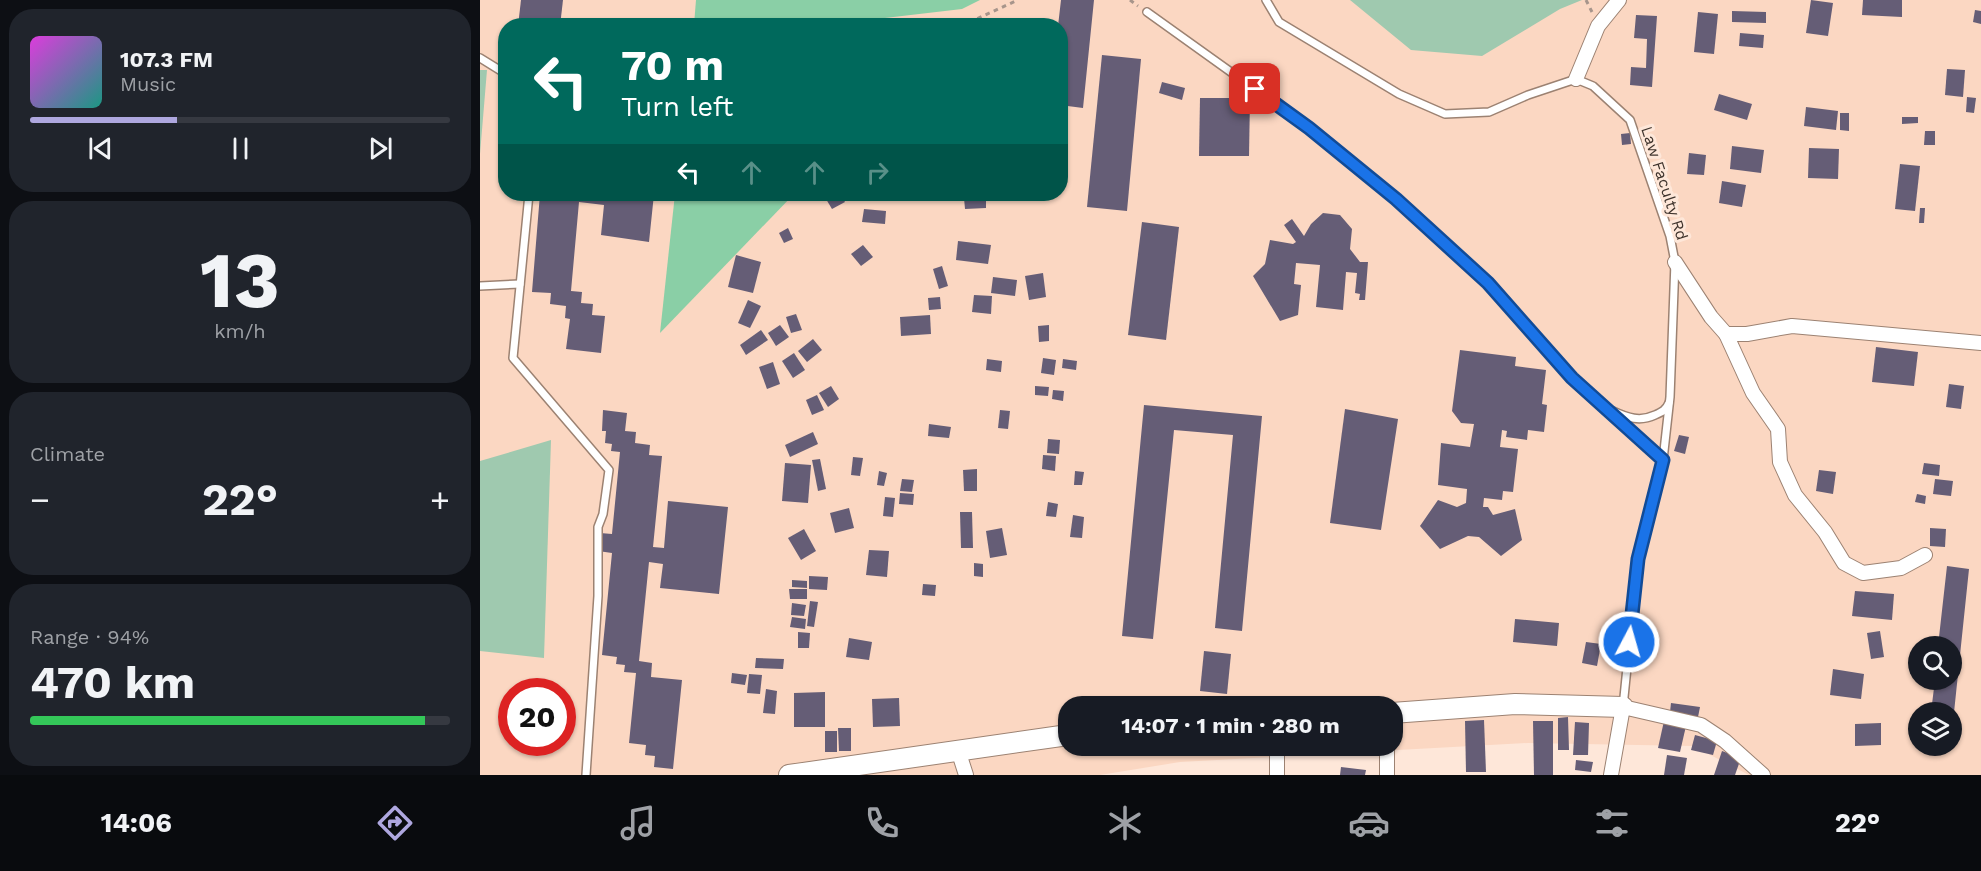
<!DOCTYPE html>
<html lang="en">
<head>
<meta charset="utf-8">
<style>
	:root { --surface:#171b24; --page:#20242c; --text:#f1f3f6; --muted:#9ea1a6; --line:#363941; --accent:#aea7df }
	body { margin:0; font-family:"Work Sans",sans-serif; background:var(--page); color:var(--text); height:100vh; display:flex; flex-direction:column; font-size:22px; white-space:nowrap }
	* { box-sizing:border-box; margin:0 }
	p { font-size:20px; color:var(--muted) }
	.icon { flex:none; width:33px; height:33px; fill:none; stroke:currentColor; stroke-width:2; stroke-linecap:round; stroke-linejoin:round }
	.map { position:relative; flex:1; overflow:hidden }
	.sheet { display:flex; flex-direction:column; gap:9px; padding:9px; background:#0d0f14; width:480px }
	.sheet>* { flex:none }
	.guide { position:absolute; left:18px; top:18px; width:570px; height:183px; border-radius:24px; box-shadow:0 2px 4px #0004; background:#00695c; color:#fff; overflow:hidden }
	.controls { position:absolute; left:1428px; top:636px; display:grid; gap:12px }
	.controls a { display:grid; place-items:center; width:54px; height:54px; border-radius:50%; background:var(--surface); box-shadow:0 2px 4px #0004; font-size:30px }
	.speed { position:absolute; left:18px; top:678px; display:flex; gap:12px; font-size:30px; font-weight:700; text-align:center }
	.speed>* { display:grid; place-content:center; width:78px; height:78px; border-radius:50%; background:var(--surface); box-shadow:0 2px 4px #0004; line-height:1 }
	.speed .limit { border:9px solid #d22; background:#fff; color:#111 }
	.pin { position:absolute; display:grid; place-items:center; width:51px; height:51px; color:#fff; margin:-26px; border-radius:12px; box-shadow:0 3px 9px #0006 }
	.me { position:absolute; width:66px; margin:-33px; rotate:6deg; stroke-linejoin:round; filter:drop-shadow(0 0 4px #0008) }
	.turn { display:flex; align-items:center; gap:21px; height:126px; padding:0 24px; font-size:27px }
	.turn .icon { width:78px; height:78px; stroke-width:2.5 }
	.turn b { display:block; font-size:42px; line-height:51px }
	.lanes { display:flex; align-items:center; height:57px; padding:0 24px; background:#0003; justify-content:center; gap:30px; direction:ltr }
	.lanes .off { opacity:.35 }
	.big { font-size:45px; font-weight:700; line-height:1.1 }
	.sheet .tile { flex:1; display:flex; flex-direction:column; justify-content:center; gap:9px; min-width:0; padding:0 21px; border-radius:24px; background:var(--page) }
	.sheet .dial { align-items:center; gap:0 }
	.dial b { font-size:78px; line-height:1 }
	.song { display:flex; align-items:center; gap:18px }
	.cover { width:72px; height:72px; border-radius:9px; background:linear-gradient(135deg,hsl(300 70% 55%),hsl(170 70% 35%)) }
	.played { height:6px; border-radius:3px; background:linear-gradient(90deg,var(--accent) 35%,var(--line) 35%) }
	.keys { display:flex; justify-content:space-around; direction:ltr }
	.heat { display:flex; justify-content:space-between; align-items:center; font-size:33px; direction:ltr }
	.charge { height:9px; border-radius:4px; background:linear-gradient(90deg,#34c759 94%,var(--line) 0) }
	.trip { position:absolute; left:578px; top:696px; width:345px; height:60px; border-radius:24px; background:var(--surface); box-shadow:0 2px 4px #0004; font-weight:700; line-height:60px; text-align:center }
	.tabs { display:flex; height:96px; justify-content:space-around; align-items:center; background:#090b0e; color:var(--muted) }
	.tabs .icon { width:42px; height:42px }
	.tabs .current { color:var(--accent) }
	.tabs b { font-size:27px; color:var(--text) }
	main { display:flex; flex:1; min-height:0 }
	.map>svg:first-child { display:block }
</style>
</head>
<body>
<main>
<section class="sheet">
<div class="tile">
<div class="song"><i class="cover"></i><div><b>107.3 FM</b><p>Music</p></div></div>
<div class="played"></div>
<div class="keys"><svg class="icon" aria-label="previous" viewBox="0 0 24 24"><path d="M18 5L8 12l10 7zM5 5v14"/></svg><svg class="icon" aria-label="pause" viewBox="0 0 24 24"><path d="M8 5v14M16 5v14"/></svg><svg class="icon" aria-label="next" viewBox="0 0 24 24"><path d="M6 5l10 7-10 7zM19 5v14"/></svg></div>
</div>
<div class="tile dial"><b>13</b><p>km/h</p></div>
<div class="tile"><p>Climate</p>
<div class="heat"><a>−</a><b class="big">22°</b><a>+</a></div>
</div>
<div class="tile"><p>Range · 94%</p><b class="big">470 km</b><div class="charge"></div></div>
</section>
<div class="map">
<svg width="1501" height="775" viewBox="0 0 1501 775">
	<rect width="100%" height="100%" fill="#fee7d9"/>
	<path fill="#fbd7c2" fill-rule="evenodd" d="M0,0h1501v775h-232l-56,-29 -165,-3 -348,19 -80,13h-620zM26,26h554v168h-554zM1438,646h34v34h-34zM32,692h50v50h-50zM588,706h324v40h-324zM1438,712h34v34h-34z"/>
	<g fill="#9fc9af">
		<path d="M870,0h232l-22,9 -78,47 -71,-6z"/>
		<path d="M0,70h7l-7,84z"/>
		<path d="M71,440l-7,218 -64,-7v-190z"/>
	</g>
	<g fill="#8acfa6">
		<path d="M216,0h284l-18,9 -137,16h-131z"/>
		<path d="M195,194h119l-134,139z"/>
	</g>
	<g fill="#655d76">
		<path d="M41,0h42l-3,26h-42z"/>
		<path d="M581,0h33l-11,108 -23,-3v-79h-2z"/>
		<path d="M1331,0l22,3 -5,33 -22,-3z"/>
		<path d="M1383,0h39v17l-40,-2z"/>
		<path d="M1495,10l6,1v13l-8,-2z"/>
		<path d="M1252,11l34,1v11l-34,-1z"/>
		<path d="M1218,12l20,2 -4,40 -20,-2z"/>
		<path d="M1156,15l21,1 -5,71 -22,-2 1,-18 15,1 1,-29 -13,-1z"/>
		<path d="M1260,33l24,2 -1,13 -24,-2z"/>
		<path d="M622,55l39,4 -14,152 -40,-4z"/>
		<path d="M1467,69l18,1 -2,27 -18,-2z"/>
		<path d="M682,82l23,6 -3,12 -23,-7z"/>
		<path d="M1239,94l33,10 -5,16 -33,-10z"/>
		<path d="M1487,97l9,1 -2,15 -8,-1z"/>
		<path d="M720,98h50l-1,58h-50z"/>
		<path d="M1326,107l32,4 -2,19 -32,-4z"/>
		<path d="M1360,113h9v18l-9,-1z"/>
		<path d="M1422,117h16v6l-16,1z"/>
		<path d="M1445,131h10v14h-11z"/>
		<path d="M1150,133l1,11 -9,1 -1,-11z"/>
		<path d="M1252,146l32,4 -3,23 -31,-4z"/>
		<path d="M1329,148l30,1 -1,30 -30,-1z"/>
		<path d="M1209,153l17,2 -2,20 -17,-1z"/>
		<path d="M1420,164l20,2 -5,45 -20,-2z"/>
		<path d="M1242,181l24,4 -4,22 -23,-4z"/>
		<path d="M60,194h114l-5,48 -48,-7 3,-30 -25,-3 -8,89 11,1 -1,11 12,1 -1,11 13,1 -4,37 -35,-4 4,-30 -5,-1 1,-12 -16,-2 1,-11 -19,-1z"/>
		<path d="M343,194h17l5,8 -13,7z"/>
		<path d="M506,197v11l-21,1 -1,-11z"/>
		<path d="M1440,208h5l-1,15h-5z"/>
		<path d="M384,209l22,2 -1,13 -23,-2z"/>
		<path d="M843,213l17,2 12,14 -2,20 10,13h8l-3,38h-6l1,-6 -5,-1 2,-20 -11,-1 -3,38 -27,-3 4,-42 -24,-2 -2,21 7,1 -3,30 -18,6 -27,-45 12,-12 5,-24 23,4 3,-2 -12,-17 8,-6 12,17 7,-12z"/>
		<path d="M662,222l37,5 -13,113 -38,-5z"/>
		<path d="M308,228l5,11 -9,4 -5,-10z"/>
		<path d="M478,241l33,4 -3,19 -32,-4z"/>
		<path d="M383,245l10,12 -12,9 -10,-12z"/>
		<path d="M256,255l25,7 -8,31 -25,-6z"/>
		<path d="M462,266l6,20 -9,3 -6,-20z"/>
		<path d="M563,273l3,24 -17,3 -4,-24z"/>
		<path d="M513,277l24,3 -2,16 -24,-3z"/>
		<path d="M494,295l18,1 -1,18 -19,-2z"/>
		<path d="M460,297l1,12 -12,1 -1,-12z"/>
		<path d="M268,300l13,6 -11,22 -12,-5z"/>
		<path d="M316,314l6,16 -11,3 -5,-16z"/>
		<path d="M450,315l1,19 -30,2 -1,-19z"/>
		<path d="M300,325l9,12 -13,9 -8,-13z"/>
		<path d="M569,325v16l-10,1 -1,-16z"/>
		<path d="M281,330l7,10 -22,15 -6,-10z"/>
		<path d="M333,339l9,11 -15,12 -9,-11z"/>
		<path d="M1396,347l42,5 -4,34 -42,-4z"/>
		<path d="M980,350l56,7 -1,9 31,4 -4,34 5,1 -3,27 -16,-2 -1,10 -21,-3 1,-6 -5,-1 -2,17 18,2 -5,43 -10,-1 -1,9 -18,-2 -1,9h5l5,8 22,-6 7,31 -21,16 -22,-19 -11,-1 -28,13 -20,-23 18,-26 19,7 9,-4 1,-14 -29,-4 3,-42 29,4 4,-23 -13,-1 -9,-12z"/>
		<path d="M314,353l11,17 -12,8 -11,-17z"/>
		<path d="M563,358l13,2 -2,15 -13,-2z"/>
		<path d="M507,359l15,2 -1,11 -15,-2z"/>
		<path d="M583,359l14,2 -1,9 -14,-2z"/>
		<path d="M293,362l7,22 -13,5 -8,-22z"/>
		<path d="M1469,384l15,2 -3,23 -15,-2z"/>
		<path d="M351,386l8,13 -11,8 -9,-14z"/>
		<path d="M555,386l14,1 -1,9 -13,-1z"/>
		<path d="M573,390l11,1 -1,10 -11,-2z"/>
		<path d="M337,395l7,15 -12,5 -6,-15z"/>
		<path d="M664,405l118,11 -20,215 -27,-3 18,-193 -59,-5 -21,209 -31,-3z"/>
		<path d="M865,409l53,10 -17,111 -51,-7z"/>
		<path d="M123,410l24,3 -2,18 11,1 -1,11 15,2 -1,10 13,1 -9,91 11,1 4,-47 60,6 -9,87 -59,-6 3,-24 -14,-2 -10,99 13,2 -1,14 31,3 -9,89 -19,-2 1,-11 -10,-1 1,-10 -17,-2 7,-70 -12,-1 1,-7 -9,-1 1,-7 -15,-2 10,-102 -14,-2 2,-18 12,1 8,-82 -9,-1 1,-7 -7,-1 1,-12h-4z"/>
		<path d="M520,410l10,1 -2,18 -10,-1z"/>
		<path d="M449,424l22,3 -2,11 -21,-2z"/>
		<path d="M333,432l5,12 -28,13 -5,-12z"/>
		<path d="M1199,435l10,2 -4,17 -11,-3z"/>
		<path d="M568,439l12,1 -1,14 -12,-1z"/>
		<path d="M563,455l13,1 -1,15 -13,-2z"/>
		<path d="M373,457l10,1 -3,18 -9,-1z"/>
		<path d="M340,459l6,30 -8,2 -6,-31z"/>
		<path d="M305,463l26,2 -3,38 -26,-2z"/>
		<path d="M1444,463l16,2 -1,11 -17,-2z"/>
		<path d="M497,469v22h-13l-1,-21z"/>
		<path d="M1339,470l17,2 -3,22 -17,-3z"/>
		<path d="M399,471l8,2 -3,13 -7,-1z"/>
		<path d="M595,471l9,1 -2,13h-8z"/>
		<path d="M422,479l12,1 -2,12 -12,-1z"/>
		<path d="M1455,479l18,2 -2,15 -18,-2z"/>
		<path d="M420,493l14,1 -1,11 -14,-1z"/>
		<path d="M1437,494l9,2 -1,8 -10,-2z"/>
		<path d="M405,497l10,1 -2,19 -10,-1z"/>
		<path d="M568,502l10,2 -2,13 -10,-1z"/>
		<path d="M369,508l5,20 -19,5 -5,-20z"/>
		<path d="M480,512h12l1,36h-12z"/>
		<path d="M593,515l11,2 -2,21 -12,-1z"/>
		<path d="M522,528l5,27 -17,3 -4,-27z"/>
		<path d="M1450,528l16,1 -1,18 -15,-1z"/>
		<path d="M324,529l12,22 -15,9 -13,-22z"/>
		<path d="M389,550l20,1 -2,26 -21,-2z"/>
		<path d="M494,563l9,1v13l-9,-1z"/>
		<path d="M1467,566l22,3 -16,153h-1v-10h-21l4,-32h17v-34h-14z"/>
		<path d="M329,576l19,1 -1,13 -18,-1z"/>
		<path d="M312,580l15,1v7l-15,-1z"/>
		<path d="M443,584l13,1 -1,11 -13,-1z"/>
		<path d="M309,589h18v10h-17z"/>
		<path d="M1375,591l39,3 -2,26 -40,-4z"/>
		<path d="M330,601l8,1 -4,25 -7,-1z"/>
		<path d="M312,603l14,2 -2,11 -13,-1z"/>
		<path d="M312,617l14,2 -1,10 -15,-2z"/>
		<path d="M1035,619l44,4 -2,23 -44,-4z"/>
		<path d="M1400,631l4,26 -13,2 -4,-26z"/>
		<path d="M318,632l12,1 -1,15h-11z"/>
		<path d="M369,638l23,4 -3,18 -23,-3z"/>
		<path d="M1106,642l15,2 -4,22 -15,-3z"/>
		<path d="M724,651l27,3 -4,40 -27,-3z"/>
		<path d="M276,658l28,1 -1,10 -28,-1z"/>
		<path d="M1353,669l31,5 -3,25 -31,-4z"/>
		<path d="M252,673l15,2 -2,10 -14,-2z"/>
		<path d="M269,674l13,1 -2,19 -13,-1z"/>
		<path d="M286,689l11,2 -2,23 -12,-1z"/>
		<path d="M345,692v35h-31v-34z"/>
		<path d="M419,698l1,28 -27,1 -1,-28z"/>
		<path d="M1191,703l29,4 -2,10 -28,-5z"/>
		<path d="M1088,717l1,33h-11v-32z"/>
		<path d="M1004,720l2,52h-20l-1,-51z"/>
		<path d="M1053,721h20v54h-19z"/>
		<path d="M1184,721l22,5 -6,26 -22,-4z"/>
		<path d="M1095,722l14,1 -1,32h-15z"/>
		<path d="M1401,723v22l-26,1v-22z"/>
		<path d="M358,728h13v23h-12z"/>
		<rect x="345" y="731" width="12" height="21"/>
		<path d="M1215,735l22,6 -4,14 -22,-5z"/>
		<path d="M1242,751l19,7 -6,17h-21z"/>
		<path d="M1187,755l20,3 -3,17h-20z"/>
		<path d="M1096,760l17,2 -2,10 -16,-2z"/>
		<path d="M861,767l25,3 -1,5h-25z"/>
	</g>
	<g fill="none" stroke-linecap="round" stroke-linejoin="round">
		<g stroke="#9c8272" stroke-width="10">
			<g id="lane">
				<path d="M786,0l13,22 120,72 46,20 44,-2 39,-17 48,-16 17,7 37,34 40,116 5,26 -5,135 -7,63 -25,99 -15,148"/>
				<path d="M667,12l162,116 87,71 93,84 83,95 91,82"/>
				<path d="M0,58l26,16"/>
				<path d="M49,194l-16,164 96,112 -6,44 -5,13v69l-12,179"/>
				<path d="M0,286l40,-2"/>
				<path d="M1133,411c15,7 27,11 42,4 7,-3 11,-5 14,-12"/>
			</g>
		</g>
		<g stroke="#9c8272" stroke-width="16">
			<g id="street">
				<path d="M1096,79l22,-53 21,-26"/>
				<path d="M1195,262l36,55 15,17h21l45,-8 189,17"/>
				<path d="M1246,334l27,59 25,36 2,33 15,33 30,37 19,31 19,10 38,-5 24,-13"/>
				<path d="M907,746v29"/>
				<path d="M478,750l8,25"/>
				<path d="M797,775v-29"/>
				<path d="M1131,775l12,-68 78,18 24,16 38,34"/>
			</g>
		</g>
		<g stroke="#9c8272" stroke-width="22">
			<g id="secondary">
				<path d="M912,713l123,-9 108,3"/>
				<path d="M309,775l279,-40"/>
			</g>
		</g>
		<g stroke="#a7958b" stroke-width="3" stroke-dasharray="4.5 4.5" stroke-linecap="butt">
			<path d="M650,0l8,6"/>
			<path d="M1106,0l6,12"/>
			<path d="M481,26l57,-26"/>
		</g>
		<use href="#lane" stroke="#fff" stroke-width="7"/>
		<use href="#street" stroke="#fff" stroke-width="14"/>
		<use href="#secondary" stroke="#fff" stroke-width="20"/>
	</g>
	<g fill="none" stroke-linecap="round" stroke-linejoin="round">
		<g stroke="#114b97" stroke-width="15">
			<path id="route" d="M775,89l54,39 87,71 92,84 84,95 91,82 -25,99 -9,83"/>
		</g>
		<use href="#route" stroke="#1a73e8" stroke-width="10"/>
	</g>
	<g text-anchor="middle" stroke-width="6" stroke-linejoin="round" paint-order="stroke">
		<g font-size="16" fill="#3f342d" stroke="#fee7d9">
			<text transform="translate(1185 183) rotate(72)" y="6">Law Faculty Rd</text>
		</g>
	</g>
</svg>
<div class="controls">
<a><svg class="icon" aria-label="search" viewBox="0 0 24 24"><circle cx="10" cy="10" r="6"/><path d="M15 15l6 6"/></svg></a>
<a><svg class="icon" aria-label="layers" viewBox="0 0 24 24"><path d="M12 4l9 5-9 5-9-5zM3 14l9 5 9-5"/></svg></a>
</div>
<div class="speed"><div class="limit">20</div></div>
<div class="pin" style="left:775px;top:89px;background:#d93025"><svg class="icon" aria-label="arrive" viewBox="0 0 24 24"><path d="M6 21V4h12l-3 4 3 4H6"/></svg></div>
<svg class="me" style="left:1149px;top:642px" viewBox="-20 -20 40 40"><circle r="17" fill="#1a73e8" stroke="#fff" stroke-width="3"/><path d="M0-11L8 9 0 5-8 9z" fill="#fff"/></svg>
<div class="trip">14:07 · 1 min · 280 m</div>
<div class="guide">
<div class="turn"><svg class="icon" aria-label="left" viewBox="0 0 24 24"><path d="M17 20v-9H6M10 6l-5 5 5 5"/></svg><div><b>70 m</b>Turn left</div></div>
<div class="lanes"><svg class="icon" aria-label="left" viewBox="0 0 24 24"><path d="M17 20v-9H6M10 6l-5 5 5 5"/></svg><svg class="icon off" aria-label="ahead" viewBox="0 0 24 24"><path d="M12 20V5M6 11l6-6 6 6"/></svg><svg class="icon off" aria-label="ahead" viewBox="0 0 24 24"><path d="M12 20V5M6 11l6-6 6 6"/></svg><svg class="icon off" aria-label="right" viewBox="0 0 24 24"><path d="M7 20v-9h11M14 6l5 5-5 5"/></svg></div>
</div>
</div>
</main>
<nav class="tabs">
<b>14:06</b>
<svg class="icon current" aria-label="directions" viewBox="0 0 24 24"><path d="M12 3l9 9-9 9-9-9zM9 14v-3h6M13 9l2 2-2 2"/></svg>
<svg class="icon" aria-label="music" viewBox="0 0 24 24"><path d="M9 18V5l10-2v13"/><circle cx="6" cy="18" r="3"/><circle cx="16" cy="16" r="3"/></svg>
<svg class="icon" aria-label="phone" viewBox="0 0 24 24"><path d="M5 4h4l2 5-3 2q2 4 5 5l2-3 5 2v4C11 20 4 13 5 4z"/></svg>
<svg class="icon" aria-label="climate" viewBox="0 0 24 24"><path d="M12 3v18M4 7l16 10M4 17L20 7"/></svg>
<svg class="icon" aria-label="car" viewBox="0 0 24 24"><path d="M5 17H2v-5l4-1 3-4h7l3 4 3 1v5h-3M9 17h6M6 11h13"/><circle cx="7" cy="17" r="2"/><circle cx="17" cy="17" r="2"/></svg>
<svg class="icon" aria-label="filters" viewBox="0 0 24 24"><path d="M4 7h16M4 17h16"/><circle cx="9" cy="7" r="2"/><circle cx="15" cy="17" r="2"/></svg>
<b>22°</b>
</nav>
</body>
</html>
